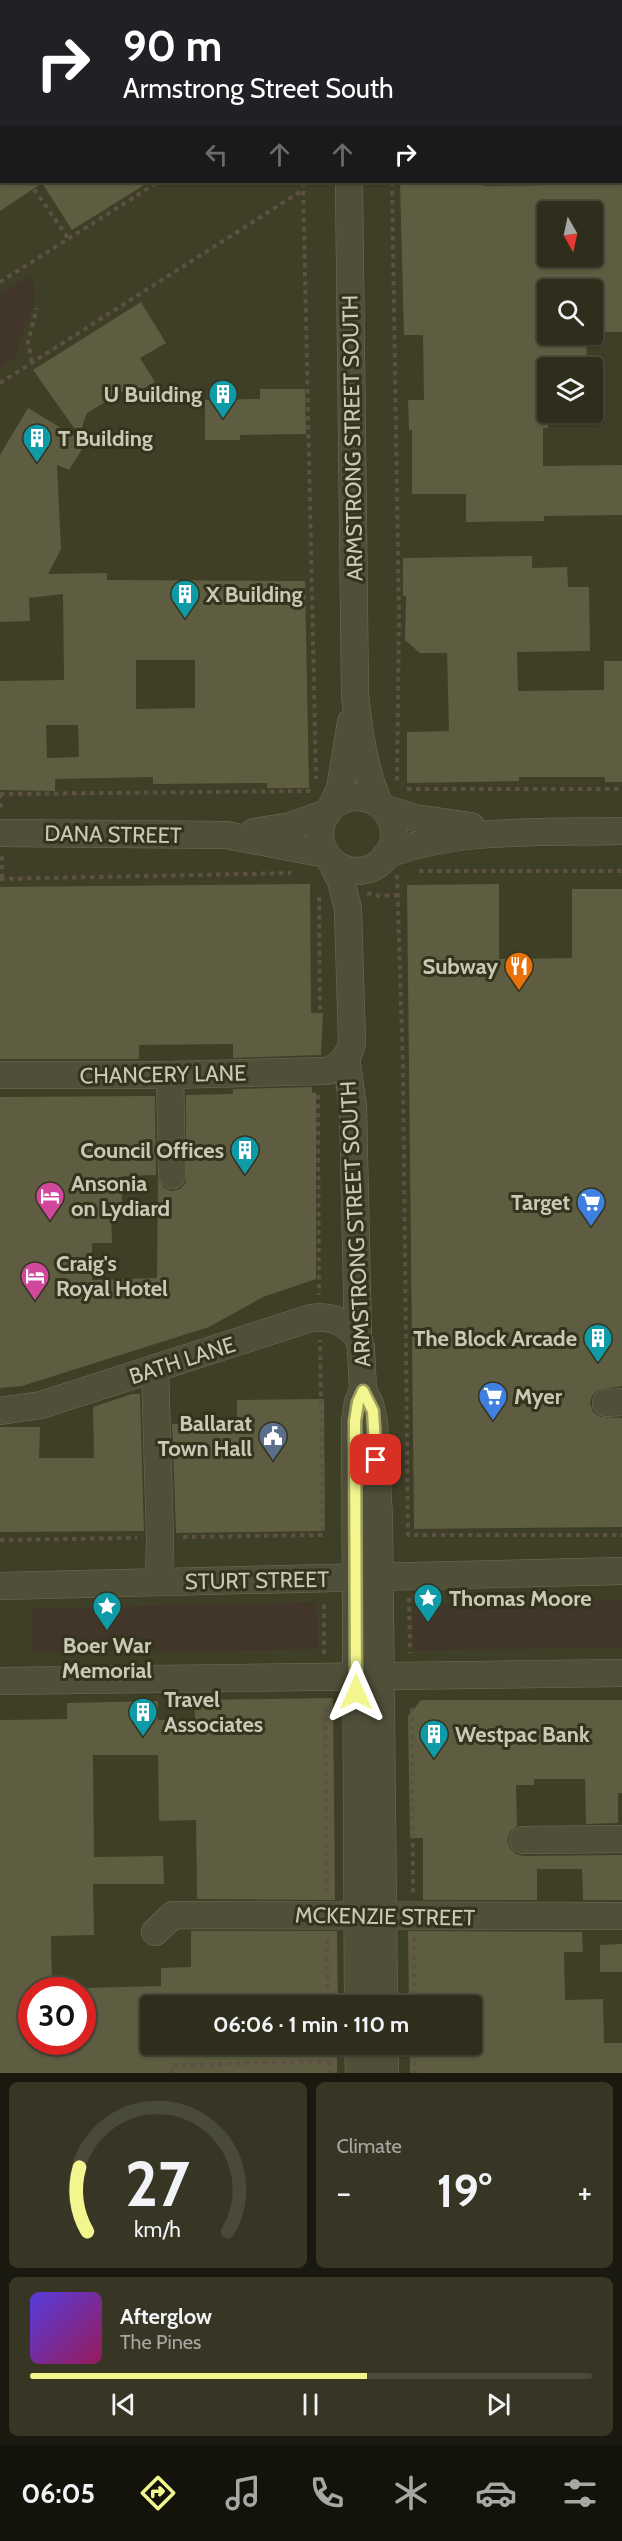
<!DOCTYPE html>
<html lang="en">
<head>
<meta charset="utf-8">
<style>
	:root { --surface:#2f2e1c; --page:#373625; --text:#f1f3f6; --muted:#a7a8a3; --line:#4a4a3b; --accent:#f3f58f }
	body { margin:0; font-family:Cabin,sans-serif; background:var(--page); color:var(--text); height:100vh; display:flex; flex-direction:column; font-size:22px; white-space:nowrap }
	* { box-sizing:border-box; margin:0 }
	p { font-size:20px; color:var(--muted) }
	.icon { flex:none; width:33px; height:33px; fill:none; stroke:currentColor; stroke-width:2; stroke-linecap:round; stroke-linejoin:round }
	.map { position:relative; height:2073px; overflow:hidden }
	.sheet { display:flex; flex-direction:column; gap:9px; padding:9px; background:#1a190f; flex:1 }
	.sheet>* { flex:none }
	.hud { position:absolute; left:0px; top:0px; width:622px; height:183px; box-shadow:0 2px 4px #0004,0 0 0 2px var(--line); background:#202124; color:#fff; overflow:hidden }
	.needle { width:39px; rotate:171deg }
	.controls { position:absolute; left:537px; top:201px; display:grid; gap:12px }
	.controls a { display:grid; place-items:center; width:66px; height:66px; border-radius:6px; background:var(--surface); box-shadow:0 2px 4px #0004,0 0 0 2px var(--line); font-size:30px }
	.speed { position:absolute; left:18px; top:1977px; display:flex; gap:12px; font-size:30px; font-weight:700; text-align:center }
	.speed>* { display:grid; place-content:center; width:78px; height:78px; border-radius:50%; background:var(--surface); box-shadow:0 2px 4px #0004,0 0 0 2px var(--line); line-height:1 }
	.speed .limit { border:9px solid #d22; background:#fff; color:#111 }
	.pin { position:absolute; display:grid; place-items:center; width:51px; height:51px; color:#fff; margin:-26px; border-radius:12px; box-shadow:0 3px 9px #0006 }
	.me { position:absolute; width:66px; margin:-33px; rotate:0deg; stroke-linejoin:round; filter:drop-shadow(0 0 4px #0008) }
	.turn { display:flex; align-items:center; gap:21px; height:126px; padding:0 24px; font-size:27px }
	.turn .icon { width:78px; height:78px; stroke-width:2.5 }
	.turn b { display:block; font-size:42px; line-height:51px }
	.lanes { display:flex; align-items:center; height:57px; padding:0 24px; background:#0003; justify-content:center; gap:30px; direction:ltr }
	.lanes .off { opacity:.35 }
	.big { font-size:45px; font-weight:700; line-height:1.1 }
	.sheet .tile { flex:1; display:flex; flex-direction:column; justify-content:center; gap:9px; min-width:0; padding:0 21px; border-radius:9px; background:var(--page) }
	.sheet .dial { align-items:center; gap:0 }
	.dial svg { height:156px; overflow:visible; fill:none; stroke:var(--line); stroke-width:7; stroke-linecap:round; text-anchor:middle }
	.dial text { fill:var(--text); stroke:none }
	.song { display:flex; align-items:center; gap:18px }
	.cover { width:72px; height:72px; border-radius:9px; background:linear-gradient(135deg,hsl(250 70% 55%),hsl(330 70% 35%)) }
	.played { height:6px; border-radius:3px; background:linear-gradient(90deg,var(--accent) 60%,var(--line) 60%) }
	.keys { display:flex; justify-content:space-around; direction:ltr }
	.heat { display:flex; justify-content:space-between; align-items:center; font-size:33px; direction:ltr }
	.sheet .tiles { flex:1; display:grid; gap:9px; grid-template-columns:1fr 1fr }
	.tile:last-child { grid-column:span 2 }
	.trip { position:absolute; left:140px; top:1995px; width:342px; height:60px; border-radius:6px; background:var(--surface); box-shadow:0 2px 4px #0004,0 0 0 2px var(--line); font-weight:700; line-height:60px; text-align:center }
	.menu { display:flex; height:96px; justify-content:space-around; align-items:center; background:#13120b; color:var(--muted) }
	.menu .icon { width:42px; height:42px }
	.menu .on { color:var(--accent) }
	.menu b { font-size:27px; color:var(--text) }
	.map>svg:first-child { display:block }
</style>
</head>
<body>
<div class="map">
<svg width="622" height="2073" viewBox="0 0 622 2073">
	<rect width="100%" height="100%" fill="#3f3e26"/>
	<g fill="#42352a">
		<path d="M30,276c15,28 -12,52 -13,80l-17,11v-73z"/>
		<path d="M622,1601v47l-208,2 -1,-45z"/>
		<path d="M316,1602l2,47 -286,4v-44z"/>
	</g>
	<g fill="#5e5d42" fill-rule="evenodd">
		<path d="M0,182h149l-77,48 -30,-47 -42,28z"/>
		<path d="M400,182h85v4l63,-1v-3h74v150h-30v-42h-44v44h38l1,34h-39v60h-5v38l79,-1v50l-78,1v5l-78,1v-28h-54v-64h-3l-1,-30h16l-1,-65h-19zM548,212h44v44h-44z"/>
		<path d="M141,302l25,41 -26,15 15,24 -27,15 -5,-6 -36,22 -8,22 -46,-65z"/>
		<path d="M260,389h45l1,45 -66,1v5h-35v-40l55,-1z"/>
		<path d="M28,408l58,35 -17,27 -12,-5 4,84 -13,25 59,-1v7l198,1 4,207h-42v-5l-114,1v-7l-98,2v12l-55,-1v-109l64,-1 -1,-86 -34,4 1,23 -30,1v-167zM136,660h59v48l-59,1zM46,725h32l1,32 -32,1z"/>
		<path d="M532,556v12l35,-1 1,20h21l1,64 -73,1 1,39 86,-1v-29h18v121h-17v-5h-86v4l-112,2v-51l42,-1 -2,-78h-27l-15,-13 1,-44h-3v-38z"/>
		<path d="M310,884l1,129h12l-2,42 -88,3v-14l-94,1v14h-139v-172z"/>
		<path d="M499,884v75l73,-1v-69h50v497l-24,4 -6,6 -2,7 3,9 7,5 22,1v109l-208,2 -7,-644z"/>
		<path d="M312,1087v6h4v186l-53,18 -54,30 -187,59 -22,2v-291l155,-1 1,79 -34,1v30h-11l1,37h-20v37l65,-2 1,-98 6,8 8,3 8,-2 6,-7v-87l47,-1v-5z"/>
		<path d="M132,1394h8l4,137 -144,1v-105h40l-1,31h55l-1,-51z"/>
		<path d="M324,1399l1,132 -149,2 -4,-109 65,-1v-23z"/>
		<path d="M333,1698l2,202 -138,-1 -1,-79 -37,1 -1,-66h-65l1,102 69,-1 1,28h-71l1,51 -43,1 1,54h-20v52h50v-54l79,-2v-18l30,-1v-36h146l1,75h-188v38h187v29h-337v-353l67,-1v-16l91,-2v19h37l-1,-20z"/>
		<path d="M421,1700h201v93h-4v30l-32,1 -1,-45h-51v6h-18l1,41 -7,6 -3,8 3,8 6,6 7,2 99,-1v45h-39l-1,-31h-45v31h-114v-62h-13l-2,-122z"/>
		<path d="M408,1931l174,1 1,20h-19l1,48 38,-1 1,44h18v30h-212v-29h61v-38h-62z"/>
		<path d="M622,1944v28h-22v-27z"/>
	</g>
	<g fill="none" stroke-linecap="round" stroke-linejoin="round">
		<g stroke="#6f6f5a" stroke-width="28">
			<g id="minor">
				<path d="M348,0v2"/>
				<path d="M349,182l6,513c4,37 9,76 25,110"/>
				<circle cx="357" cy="834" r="37"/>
				<path d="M331,808l9,-19 11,-67"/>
				<path d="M383,808l32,10 56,8"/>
				<path d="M254,832l37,-6 36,-13"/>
				<path d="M0,833l226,2 100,19"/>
				<path d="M386,855c72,-28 159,-22 236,-24"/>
				<path d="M346,1057l7,50 5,230 3,11 2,43 7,13 4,18 5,97 5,487"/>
				<path d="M0,1075h170l156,-4c14,-3 23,-15 26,-28l-4,-134 -7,-28 -11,-22"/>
				<path d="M170,1075l2,100"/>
				<path d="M155,1370l5,168 -1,44"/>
				<path d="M606,1403l16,-1"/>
				<path d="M0,1411l41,-6 270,-87c20,-3 35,4 47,19"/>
				<path d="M0,1586l622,-15"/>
				<path d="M0,1681l622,-8"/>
				<path d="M523,1840l99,-1"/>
				<path d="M155,1932l18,-17 449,1"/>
				<path d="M358,2006l-3,-585 3,-19 5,-11"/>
				<path d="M358,2044l1,29"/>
				<path d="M385,2044v29"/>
			</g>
		</g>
		<g stroke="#5b5b46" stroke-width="34">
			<g id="major">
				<path d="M25,0l5,2"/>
				<path d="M106,0l5,2"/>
				<path d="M621,86h1"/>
			</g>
		</g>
		<g stroke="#5d5146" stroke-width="4" stroke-dasharray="4.5 4.5" stroke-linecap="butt">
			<path d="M245,0l5,2"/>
			<path d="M390,0v2"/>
			<path d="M301,2v-2"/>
			<path d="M0,22h2"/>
			<path d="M621,42h1"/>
			<path d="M621,133h1"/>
			<path d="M0,139l2,2"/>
			<path d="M29,182l39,56"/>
			<path d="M303,182l13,597"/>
			<path d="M392,182l7,437 -2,163"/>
			<path d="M0,282l158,-100"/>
			<path d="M32,362l-4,-20 9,-34"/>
			<path d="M0,383l303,-193"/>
			<path d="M407,789h215"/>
			<path d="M0,794l314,-3"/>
			<path d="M0,794l1,15"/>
			<path d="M2,856v23"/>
			<path d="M419,871h203"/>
			<path d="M397,875l6,193 5,467h214"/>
			<path d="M0,879l291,-6"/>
			<path d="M367,893l12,3 19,-1"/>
			<path d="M319,897l1,116"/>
			<path d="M318,1095l1,200"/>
			<path d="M183,1537l140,-2 -3,-195"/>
			<path d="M0,1540l137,-2"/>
			<path d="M409,1598l1,55"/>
			<path d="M324,1654v-52"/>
			<path d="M325,1708l2,185"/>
			<path d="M412,1708l1,185"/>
			<path d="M414,1937v69"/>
			<path d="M327,1939l1,67"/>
			<path d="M329,2044l1,29"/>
			<path d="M415,2044v29"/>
			<path d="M172,2073v-8l158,-3"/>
		</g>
		<use href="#minor" stroke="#4f4f3a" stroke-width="27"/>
		<use href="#major" stroke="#6f6e58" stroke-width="33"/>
	</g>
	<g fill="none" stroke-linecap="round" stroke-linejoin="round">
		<g stroke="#9e9f5d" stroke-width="15">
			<path id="route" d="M356,1692l-1,-271 3,-19 5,-11 10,20 3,49"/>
		</g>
		<use href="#route" stroke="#f3f58f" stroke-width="10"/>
	</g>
	<defs>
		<g id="building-pin" transform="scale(1.5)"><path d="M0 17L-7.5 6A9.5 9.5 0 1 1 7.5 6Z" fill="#0f9aa8" stroke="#34341e"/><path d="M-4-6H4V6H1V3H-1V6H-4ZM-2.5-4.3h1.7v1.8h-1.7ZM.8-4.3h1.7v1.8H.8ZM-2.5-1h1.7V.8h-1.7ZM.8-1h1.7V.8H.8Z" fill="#fff"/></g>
		<g id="restaurant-pin" transform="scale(1.5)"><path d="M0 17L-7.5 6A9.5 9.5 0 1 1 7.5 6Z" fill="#e8710a" stroke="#34341e"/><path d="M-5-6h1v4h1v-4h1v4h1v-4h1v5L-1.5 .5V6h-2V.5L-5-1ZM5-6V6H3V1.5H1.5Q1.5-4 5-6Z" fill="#fff"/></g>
		<g id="hotel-pin" transform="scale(1.5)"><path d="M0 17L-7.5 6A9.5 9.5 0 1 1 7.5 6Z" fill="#d1479c" stroke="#34341e"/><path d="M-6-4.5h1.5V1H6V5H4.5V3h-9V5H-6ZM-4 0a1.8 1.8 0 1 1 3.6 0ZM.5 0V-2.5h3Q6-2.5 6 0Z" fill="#fff"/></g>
		<g id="supermarket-pin" transform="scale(1.5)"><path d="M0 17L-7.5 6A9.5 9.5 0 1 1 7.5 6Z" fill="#3f7fe0" stroke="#34341e"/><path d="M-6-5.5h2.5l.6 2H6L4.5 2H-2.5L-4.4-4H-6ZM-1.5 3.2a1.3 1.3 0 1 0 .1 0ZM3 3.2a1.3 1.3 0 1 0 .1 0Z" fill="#fff"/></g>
		<g id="civic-pin" transform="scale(1.5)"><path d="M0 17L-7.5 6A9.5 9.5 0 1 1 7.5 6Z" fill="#5c6f8a" stroke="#34341e"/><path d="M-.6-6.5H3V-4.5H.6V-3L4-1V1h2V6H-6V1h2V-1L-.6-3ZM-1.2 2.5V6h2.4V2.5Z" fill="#fff"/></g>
		<g id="sight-pin" transform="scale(1.5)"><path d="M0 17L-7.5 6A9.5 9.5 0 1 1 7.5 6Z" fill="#0f9aa8" stroke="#34341e"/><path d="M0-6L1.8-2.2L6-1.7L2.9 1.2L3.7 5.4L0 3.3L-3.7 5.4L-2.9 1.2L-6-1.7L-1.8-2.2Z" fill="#fff"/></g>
	</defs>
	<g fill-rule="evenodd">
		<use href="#building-pin" x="223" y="394"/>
		<use href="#building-pin" x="37" y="438"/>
		<use href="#building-pin" x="185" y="594"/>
		<use href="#restaurant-pin" x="519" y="966"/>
		<use href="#building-pin" x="245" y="1150"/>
		<use href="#hotel-pin" x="50" y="1196"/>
		<use href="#supermarket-pin" x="591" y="1202"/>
		<use href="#hotel-pin" x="35" y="1276"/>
		<use href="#building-pin" x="598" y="1338"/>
		<use href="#supermarket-pin" x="493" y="1396"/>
		<use href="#civic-pin" x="273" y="1436"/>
		<use href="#sight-pin" x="428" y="1598"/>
		<use href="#sight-pin" x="107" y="1606"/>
		<use href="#building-pin" x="143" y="1712"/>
		<use href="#building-pin" x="434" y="1734"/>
	</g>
	<g text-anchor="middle" stroke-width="6" stroke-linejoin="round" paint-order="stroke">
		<g font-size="22" font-weight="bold" fill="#c9c9b6" stroke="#34341e" text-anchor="start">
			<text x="202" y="402" text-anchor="end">U Building</text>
			<text x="58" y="446">T Building</text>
			<text x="206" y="602">X Building</text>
			<text x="498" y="974" text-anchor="end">Subway</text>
			<text x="224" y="1158" text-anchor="end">Council Offices</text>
			<text x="71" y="1191">Ansonia<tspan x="71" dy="25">on Lydiard</tspan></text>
			<text x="570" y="1210" text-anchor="end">Target</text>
			<text x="56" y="1271">Craig's<tspan x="56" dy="25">Royal Hotel</tspan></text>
			<text x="577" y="1346" text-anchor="end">The Block Arcade</text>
			<text x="514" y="1404">Myer</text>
			<text x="252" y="1431" text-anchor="end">Ballarat<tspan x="252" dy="25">Town Hall</tspan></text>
			<text x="449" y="1606">Thomas Moore</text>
			<text x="107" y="1653" text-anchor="middle">Boer War<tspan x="107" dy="25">Memorial</tspan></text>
			<text x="164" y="1707">Travel<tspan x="164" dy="25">Associates</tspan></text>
			<text x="455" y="1742">Westpac Bank</text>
		</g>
		<g font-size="22" fill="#c9c9b6" stroke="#34341e">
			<text transform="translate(352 438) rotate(-91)" y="8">ARMSTRONG STREET SOUTH</text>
			<text transform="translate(113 834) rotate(1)" y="8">DANA STREET</text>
			<text transform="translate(163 1074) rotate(-1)" y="8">CHANCERY LANE</text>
			<text transform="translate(355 1224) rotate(-93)" y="8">ARMSTRONG STREET SOUTH</text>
			<text transform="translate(182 1360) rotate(-18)" y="8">BATH LANE</text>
			<text transform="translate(257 1580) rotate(-1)" y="8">STURT STREET</text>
			<text transform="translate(385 1916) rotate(1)" y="8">MCKENZIE STREET</text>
		</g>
	</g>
</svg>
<div class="controls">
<a><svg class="needle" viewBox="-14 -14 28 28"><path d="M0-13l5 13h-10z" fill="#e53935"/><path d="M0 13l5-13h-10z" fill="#a7a8a3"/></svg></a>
<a><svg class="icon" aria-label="search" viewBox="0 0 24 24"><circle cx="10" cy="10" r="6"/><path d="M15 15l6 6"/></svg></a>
<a><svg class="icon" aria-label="layers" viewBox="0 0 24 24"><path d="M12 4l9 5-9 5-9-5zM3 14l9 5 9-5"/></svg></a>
</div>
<div class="speed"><div class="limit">30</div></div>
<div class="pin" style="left:376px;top:1460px;background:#d93025"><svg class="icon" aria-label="arrive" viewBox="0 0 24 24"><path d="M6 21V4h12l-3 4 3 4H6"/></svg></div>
<svg class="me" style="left:356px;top:1692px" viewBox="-20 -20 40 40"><path d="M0-17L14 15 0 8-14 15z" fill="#f3f58f" stroke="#fff" stroke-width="4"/></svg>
<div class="trip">06:06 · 1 min · 110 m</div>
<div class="hud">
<div class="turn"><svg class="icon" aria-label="right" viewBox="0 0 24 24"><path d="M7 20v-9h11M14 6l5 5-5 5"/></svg><div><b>90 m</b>Armstrong Street South</div></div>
<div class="lanes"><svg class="icon off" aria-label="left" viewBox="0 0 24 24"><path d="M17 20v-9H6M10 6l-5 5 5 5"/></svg><svg class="icon off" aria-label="ahead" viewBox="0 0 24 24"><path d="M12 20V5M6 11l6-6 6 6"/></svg><svg class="icon off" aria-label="ahead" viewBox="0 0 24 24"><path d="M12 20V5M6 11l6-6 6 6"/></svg><svg class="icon" aria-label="right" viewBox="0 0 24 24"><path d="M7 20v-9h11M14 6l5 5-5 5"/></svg></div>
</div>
</div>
<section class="sheet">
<div class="tiles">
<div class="tile dial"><svg viewBox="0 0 100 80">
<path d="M14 69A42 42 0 1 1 86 69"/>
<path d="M14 69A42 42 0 0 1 10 36" stroke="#f3f58f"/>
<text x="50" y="56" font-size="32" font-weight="700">27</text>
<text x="50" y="72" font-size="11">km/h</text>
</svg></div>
<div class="tile"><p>Climate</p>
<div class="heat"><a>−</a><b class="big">19°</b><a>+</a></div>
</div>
<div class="tile">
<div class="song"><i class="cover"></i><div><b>Afterglow</b><p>The Pines</p></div></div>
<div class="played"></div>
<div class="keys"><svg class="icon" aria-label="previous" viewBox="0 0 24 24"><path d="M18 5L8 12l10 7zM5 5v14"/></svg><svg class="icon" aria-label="pause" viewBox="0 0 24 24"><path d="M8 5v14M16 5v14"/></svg><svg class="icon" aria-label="next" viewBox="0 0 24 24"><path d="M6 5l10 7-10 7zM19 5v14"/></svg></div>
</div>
</div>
</section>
<nav class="menu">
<b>06:05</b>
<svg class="icon on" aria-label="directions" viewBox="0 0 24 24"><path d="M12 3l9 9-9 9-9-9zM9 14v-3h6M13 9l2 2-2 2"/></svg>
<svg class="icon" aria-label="music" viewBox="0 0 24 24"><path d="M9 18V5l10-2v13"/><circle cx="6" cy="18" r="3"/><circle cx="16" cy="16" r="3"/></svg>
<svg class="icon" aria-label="phone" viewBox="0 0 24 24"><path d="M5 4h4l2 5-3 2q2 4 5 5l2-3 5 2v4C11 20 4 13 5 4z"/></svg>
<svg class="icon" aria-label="climate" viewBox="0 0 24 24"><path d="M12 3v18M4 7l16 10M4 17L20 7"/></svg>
<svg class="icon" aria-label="car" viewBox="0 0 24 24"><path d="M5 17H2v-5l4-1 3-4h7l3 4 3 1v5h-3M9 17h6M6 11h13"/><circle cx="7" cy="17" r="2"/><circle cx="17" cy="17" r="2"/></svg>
<svg class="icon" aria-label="filters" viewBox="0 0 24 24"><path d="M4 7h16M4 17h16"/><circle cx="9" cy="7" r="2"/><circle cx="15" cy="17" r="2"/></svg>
</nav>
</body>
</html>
